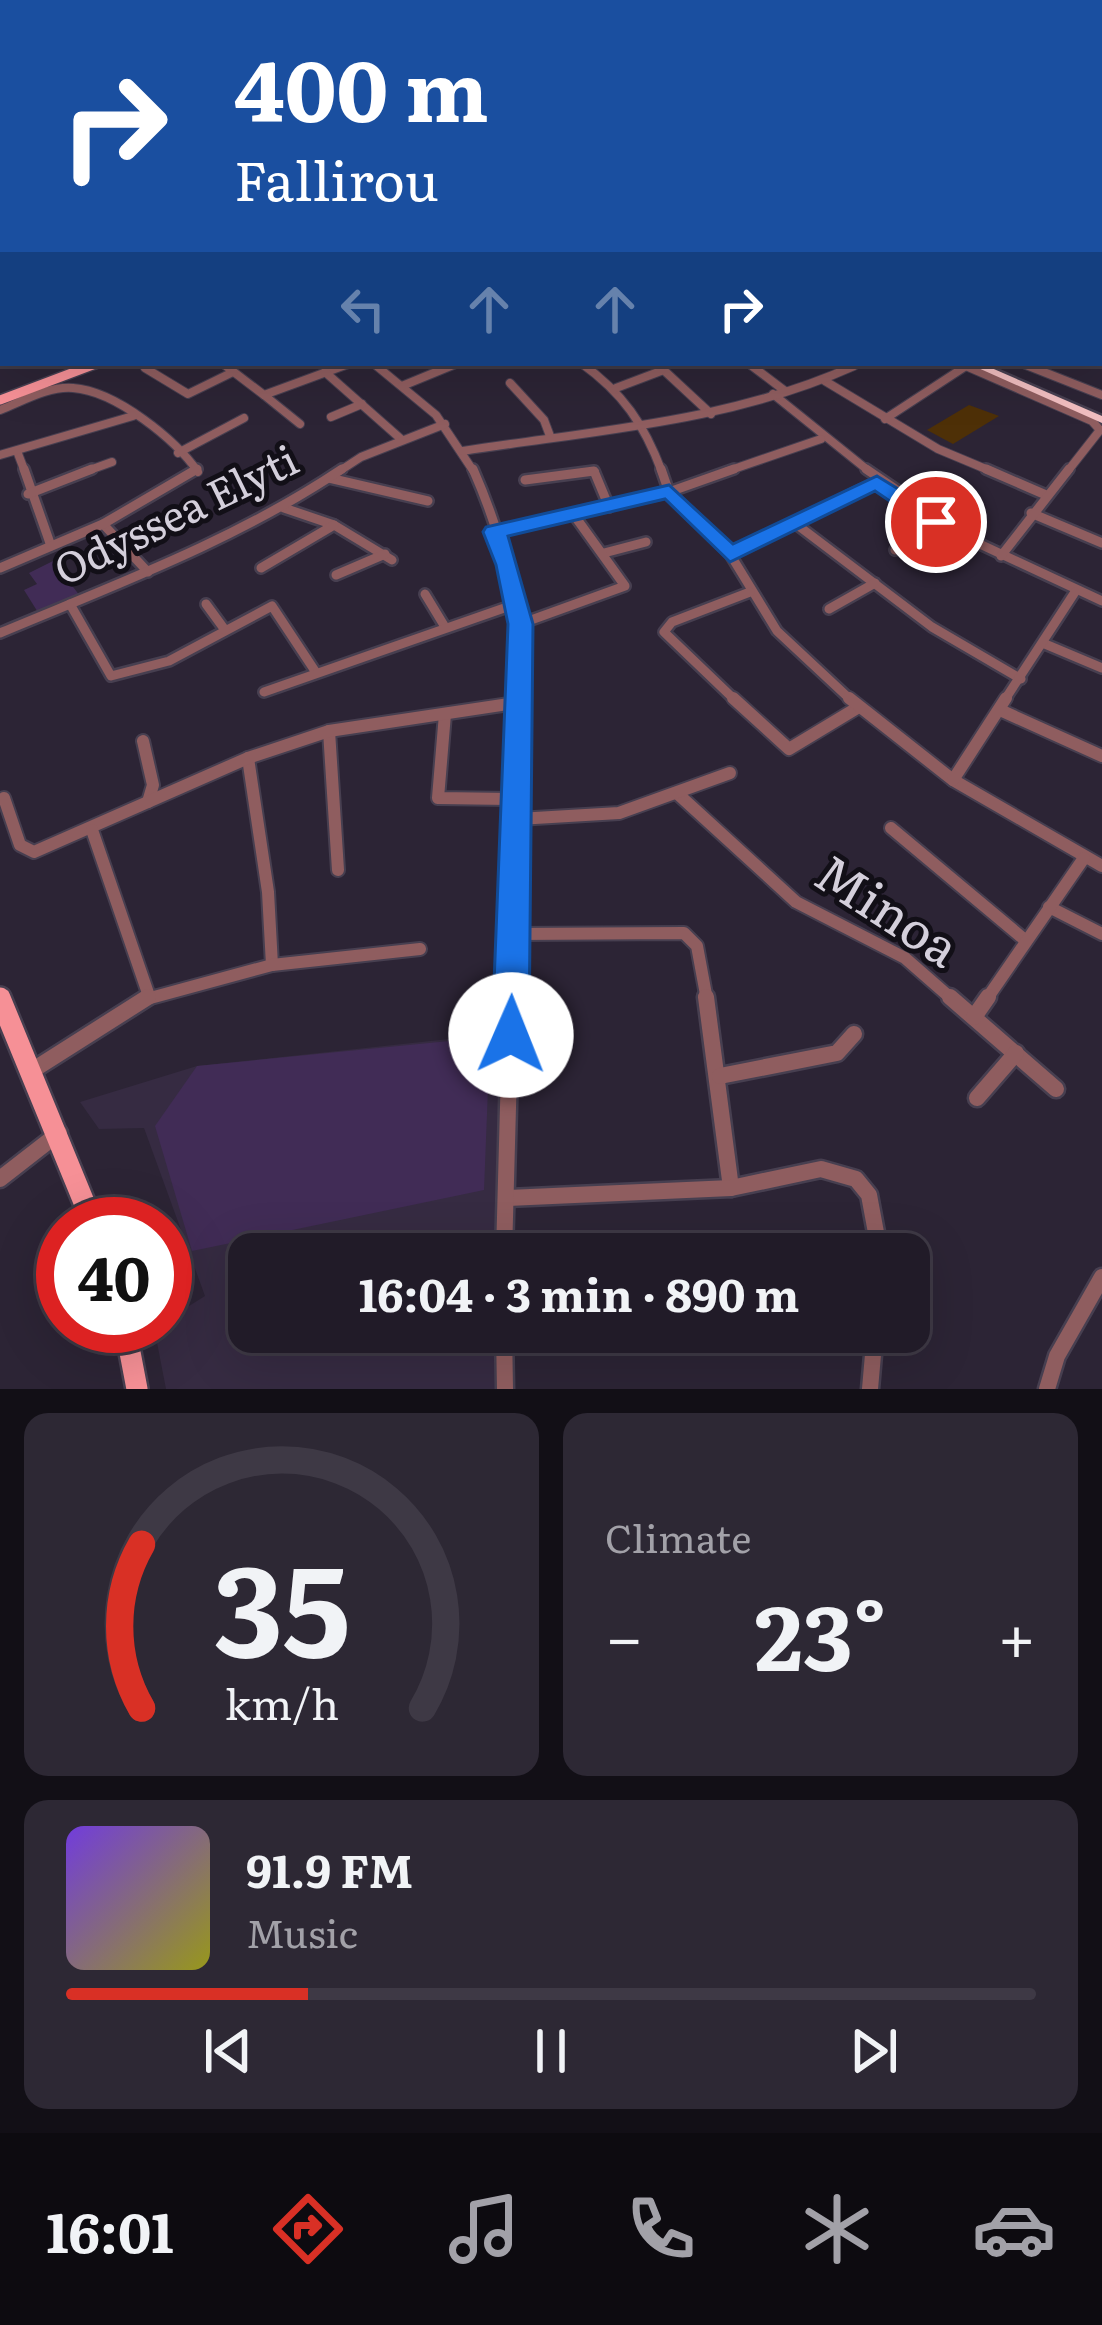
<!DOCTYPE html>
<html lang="en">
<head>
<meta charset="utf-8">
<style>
	:root { --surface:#211b28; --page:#2d2834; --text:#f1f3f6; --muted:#a2a1a8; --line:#3e3945; --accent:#d93025 }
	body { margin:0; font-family:Literata,serif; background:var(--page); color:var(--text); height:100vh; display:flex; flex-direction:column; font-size:45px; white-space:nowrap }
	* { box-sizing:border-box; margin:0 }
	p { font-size:39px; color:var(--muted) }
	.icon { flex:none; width:66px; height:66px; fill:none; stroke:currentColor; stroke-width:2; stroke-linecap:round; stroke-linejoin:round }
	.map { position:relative; height:1389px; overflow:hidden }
	.drawer { display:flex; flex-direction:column; gap:24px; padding:24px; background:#120f16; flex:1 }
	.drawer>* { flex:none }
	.guide { position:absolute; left:0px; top:0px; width:1104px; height:366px; box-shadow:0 12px 48px #0002,0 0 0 3px var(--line); background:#1a4fa0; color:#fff; overflow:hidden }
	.speed { position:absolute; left:36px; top:1197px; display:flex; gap:24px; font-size:60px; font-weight:700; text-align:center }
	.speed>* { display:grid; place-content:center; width:156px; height:156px; border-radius:50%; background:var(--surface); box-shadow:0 12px 48px #0002,0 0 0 3px var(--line); line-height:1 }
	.speed .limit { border:18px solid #d22; background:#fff; color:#111 }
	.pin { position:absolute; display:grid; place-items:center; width:102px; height:102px; color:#fff; margin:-51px; border:6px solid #fff; border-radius:50%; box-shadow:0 3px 12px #0007 }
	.me { position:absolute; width:132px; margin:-66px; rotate:1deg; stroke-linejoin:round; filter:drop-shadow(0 0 9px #0008) }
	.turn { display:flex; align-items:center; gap:42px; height:252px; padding:0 36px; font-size:54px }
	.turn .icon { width:156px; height:156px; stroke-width:2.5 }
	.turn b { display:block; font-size:84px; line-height:102px }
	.lanes { display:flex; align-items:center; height:114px; padding:0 36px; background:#0003; justify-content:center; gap:60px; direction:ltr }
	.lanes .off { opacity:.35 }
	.big { font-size:90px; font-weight:700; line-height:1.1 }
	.drawer .card { flex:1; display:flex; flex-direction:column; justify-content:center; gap:18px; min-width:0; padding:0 42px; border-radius:24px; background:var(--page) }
	.drawer .dial { align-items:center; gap:0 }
	.dial svg { height:312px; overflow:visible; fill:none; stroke:var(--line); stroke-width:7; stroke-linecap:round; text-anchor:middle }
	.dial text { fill:var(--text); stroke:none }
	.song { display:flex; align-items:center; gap:36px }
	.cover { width:144px; height:144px; border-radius:18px; background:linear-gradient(135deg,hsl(260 70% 55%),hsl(60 70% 35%)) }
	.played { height:12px; border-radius:6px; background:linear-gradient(90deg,var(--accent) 25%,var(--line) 25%) }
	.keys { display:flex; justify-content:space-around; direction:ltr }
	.heat { display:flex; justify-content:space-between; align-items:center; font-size:66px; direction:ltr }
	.drawer .tiles { flex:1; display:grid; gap:24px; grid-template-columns:1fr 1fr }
	.card:last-child { grid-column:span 2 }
	.trip { position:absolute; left:228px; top:1233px; width:702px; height:120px; border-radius:24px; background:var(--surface); box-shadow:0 12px 48px #0002,0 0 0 3px var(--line); font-weight:700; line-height:120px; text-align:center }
	.tab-bar { display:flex; height:192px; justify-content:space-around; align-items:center; background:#0d0b10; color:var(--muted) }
	.tab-bar .icon { width:84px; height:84px }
	.tab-bar .on { color:var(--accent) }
	.tab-bar b { font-size:54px; color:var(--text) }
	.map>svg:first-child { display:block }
</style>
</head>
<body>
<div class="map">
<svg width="1102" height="1389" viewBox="0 0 1102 1389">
	<rect width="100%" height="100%" fill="#2c2435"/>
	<path fill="#362b42" d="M505,1033l-9,221h-247v78h246v57h-329l-12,-62 11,-1v-5l40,-25 -61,-168 -45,1 -19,-27 117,-36z"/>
	<g fill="#412c56">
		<path d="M53,561l27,35 -41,18 -15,-24 13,-6 -8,-11z"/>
		<path d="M490,1037l-6,153 -292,61 -37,-125 42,-60z"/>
	</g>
	<path fill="#4e3007" d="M969,405l30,11 -46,28 -26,-14z"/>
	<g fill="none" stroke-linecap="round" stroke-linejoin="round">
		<g stroke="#473f50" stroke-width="10">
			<g id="minor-far3">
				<path d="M222,363l42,32 87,-32"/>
				<path d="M373,363l63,52 38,57"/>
				<path d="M581,363c42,30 63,61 81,109"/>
				<path d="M656,363l55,51"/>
				<path d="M748,363l37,28"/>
				<path d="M959,363l133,58 8,9 -33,42"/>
				<path d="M1021,363l81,32"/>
				<path d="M145,368l43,26 45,-22"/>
				<path d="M325,372l77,68"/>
				<path d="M825,381l113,68 55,23"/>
				<path d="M510,383l34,37 6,16"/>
				<path d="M402,386l56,-23"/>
				<path d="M616,388l45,-17"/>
				<path d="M773,394l97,78"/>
				<path d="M264,395l36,29"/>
				<path d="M0,410c23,-9 48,-24 73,-22 43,3 103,52 125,84"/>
				<path d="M331,417l31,-13"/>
				<path d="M885,419l81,-53"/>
				<path d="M17,451l8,21"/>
				<path d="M463,451c134,-21 266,-29 391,-85"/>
				<path d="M178,453l66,-35"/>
				<path d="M0,455l133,-39"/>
				<path d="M84,472l28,-10"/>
				<path d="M338,472l23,-15 84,-33"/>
				<path d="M583,472h12"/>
				<path d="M725,472l96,-33"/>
			</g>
		</g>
		<g stroke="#473f50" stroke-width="14">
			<g id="minor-far2">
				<path d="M24,469l27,77"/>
				<path d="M473,469c36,82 47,144 45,232"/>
				<path d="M661,469l8,23 61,62 47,77 75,70"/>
				<path d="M866,469l103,70 133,62"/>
				<path d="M986,469l60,26"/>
				<path d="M329,478l99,23"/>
				<path d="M525,480l69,-9 15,36"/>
				<path d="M28,494l64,-25"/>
				<path d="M284,508l50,17 58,35"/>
				<path d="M1031,513l71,30"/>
				<path d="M103,524l45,48"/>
				<path d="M796,524l136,103 89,52"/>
				<path d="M494,532l175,-40 65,-23"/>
				<path d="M895,550l41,-28"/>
				<path d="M604,553l42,-11"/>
				<path d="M730,554l147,-72"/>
				<path d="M1001,556l68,-87"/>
				<path d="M0,568l103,-44 94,-55"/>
				<path d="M261,568l73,-43"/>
				<path d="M336,575l49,-21"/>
				<path d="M425,594l20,33"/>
				<path d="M70,604l41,72 58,-15 103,-55 43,65"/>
				<path d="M206,604l19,26"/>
				<path d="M829,609l46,-26"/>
				<path d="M520,624l105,-38 -51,-71"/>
				<path d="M0,633c117,-49 236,-93 342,-164"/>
				<path d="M1045,644l57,24"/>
				<path d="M264,692l252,-88"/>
				<path d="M736,701l-72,-69 8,-10 78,-30"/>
				<path d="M1004,701l71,-109"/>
			</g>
		</g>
		<g stroke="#473f50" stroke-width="16">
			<g id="minor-far1">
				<path d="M733,698l56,51 68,-41"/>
				<path d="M849,698l104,82 149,86"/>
				<path d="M1000,710l102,46"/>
				<path d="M445,714l-7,84 80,1"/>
				<path d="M329,731l9,139"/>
				<path d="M143,741l10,44 -5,17"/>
				<path d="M248,758l20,134 4,73"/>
				<path d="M953,780l53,-82"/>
				<path d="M679,795l117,107 109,56 48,42"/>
				<path d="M4,798l16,47 14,7 214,-94 81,-27 193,-29"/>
				<path d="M518,819l101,-6 111,-40"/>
				<path d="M891,828l134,112"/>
				<path d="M92,830l57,166"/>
				<path d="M1049,907l53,27"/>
				<path d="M514,934l170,-1 13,13 10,54"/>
				<path d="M143,1000l129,-35 148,-16"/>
				<path d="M510,1000l8,-302"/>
				<path d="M986,1000l98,-142"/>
			</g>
		</g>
		<g stroke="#473f50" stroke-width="21">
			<g id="minor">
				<path d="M706,997l25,191"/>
				<path d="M950,997l106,92"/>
				<path d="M974,1017l14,-20"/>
				<path d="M33,1070l115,-73"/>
				<path d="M720,1076l117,-23 17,-19"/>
				<path d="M977,1098l39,-45"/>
				<path d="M0,1179l59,-46"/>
				<path d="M507,1198l224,-10 90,-19 35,10 13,16 11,59"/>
				<path d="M504,1254l7,-257"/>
				<path d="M504,1332l1,57"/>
				<path d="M870,1389l5,-57"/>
				<path d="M1047,1389l10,-33 45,-79"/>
			</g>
		</g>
		<g stroke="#473f50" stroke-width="12">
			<path id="major-far1" d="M0,400l98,-37"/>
		</g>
		<g stroke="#473f50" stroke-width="26">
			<g id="major">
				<path d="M0,998l93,226"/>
				<path d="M125,1326l12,63"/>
			</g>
		</g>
		<g stroke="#473f50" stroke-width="5">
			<path id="highway" d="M967,363h13l122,53v7z"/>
		</g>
		<use href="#minor-far3" stroke="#8f5d5f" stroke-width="8"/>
		<use href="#minor-far2" stroke="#8f5d5f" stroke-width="9"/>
		<use href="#minor-far1" stroke="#8f5d5f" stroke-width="12"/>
		<use href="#minor" stroke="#8f5d5f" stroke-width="16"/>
		<use href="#major-far1" stroke="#f69096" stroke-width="9"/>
		<use href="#major" stroke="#f69096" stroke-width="21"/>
		<use href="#highway" fill="#f1bec0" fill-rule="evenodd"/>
	</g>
	<linearGradient id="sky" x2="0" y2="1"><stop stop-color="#18141d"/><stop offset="0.46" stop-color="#45455c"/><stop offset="1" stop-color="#45455c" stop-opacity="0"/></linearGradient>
	<rect width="1102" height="357" fill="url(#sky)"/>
	<path fill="#1a73e8" stroke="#114b97" stroke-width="3" d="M877,476l67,41v10h-16l-53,-36 -145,71 -65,-63 -157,37 25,88 -4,411 -5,13 -13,6 -13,-6 -6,-13 16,-411 -12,-59 -13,-33 3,-5 183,-42 64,59z"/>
	<g text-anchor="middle" stroke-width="10" stroke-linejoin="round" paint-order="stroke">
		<g font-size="42" fill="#d4cfdb" stroke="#120f17">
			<text transform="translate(176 515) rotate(-26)" y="15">Odyssea Elyti</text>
		</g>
		<g font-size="51" fill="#d4cfdb" stroke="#120f17">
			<text transform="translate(887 911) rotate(33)" y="18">Minoa</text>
		</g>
	</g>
</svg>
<div class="speed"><div class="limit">40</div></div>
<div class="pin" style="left:936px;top:522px;background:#d93025"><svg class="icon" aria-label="arrive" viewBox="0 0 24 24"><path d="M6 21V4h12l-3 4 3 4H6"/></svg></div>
<svg class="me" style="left:511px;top:1035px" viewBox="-20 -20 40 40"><circle r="19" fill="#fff"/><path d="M0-13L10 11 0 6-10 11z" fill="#1a73e8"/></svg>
<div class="trip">16:04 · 3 min · 890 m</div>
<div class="guide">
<div class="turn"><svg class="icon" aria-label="right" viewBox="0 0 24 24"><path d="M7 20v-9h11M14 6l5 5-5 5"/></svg><div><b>400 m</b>Fallirou</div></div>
<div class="lanes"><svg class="icon off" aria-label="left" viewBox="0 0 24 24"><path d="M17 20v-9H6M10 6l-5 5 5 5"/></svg><svg class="icon off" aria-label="ahead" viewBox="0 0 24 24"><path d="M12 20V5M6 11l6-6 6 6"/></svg><svg class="icon off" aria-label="ahead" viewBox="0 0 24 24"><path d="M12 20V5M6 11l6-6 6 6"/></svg><svg class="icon" aria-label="right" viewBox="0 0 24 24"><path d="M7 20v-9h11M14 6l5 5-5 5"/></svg></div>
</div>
</div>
<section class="drawer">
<div class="tiles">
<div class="card dial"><svg viewBox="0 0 100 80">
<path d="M14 69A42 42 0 1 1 86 69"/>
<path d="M14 69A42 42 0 0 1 14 27" stroke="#d93025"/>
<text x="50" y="56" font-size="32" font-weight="700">35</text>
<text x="50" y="72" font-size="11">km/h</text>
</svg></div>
<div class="card"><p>Climate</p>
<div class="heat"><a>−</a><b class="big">23°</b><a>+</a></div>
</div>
<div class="card">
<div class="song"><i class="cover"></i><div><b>91.9 FM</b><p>Music</p></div></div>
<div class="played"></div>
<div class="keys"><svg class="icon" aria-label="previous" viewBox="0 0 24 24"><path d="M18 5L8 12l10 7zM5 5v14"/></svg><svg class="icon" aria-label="pause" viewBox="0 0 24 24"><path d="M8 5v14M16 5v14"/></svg><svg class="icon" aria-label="next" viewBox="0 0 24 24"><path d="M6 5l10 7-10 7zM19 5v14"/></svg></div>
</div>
</div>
</section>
<nav class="tab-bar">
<b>16:01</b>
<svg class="icon on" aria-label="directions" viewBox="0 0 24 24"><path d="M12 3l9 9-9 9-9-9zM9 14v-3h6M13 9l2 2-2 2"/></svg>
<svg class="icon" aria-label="music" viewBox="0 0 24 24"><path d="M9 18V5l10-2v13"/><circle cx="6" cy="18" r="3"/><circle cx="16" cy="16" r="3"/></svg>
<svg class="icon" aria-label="phone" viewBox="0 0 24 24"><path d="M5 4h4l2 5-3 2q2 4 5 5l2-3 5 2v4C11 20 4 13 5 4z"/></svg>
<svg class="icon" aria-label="climate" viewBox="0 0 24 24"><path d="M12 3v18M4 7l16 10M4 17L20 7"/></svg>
<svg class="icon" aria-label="car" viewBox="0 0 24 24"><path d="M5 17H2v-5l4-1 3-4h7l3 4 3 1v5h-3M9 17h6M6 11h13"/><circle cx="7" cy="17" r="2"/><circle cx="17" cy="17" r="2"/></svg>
</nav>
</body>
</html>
